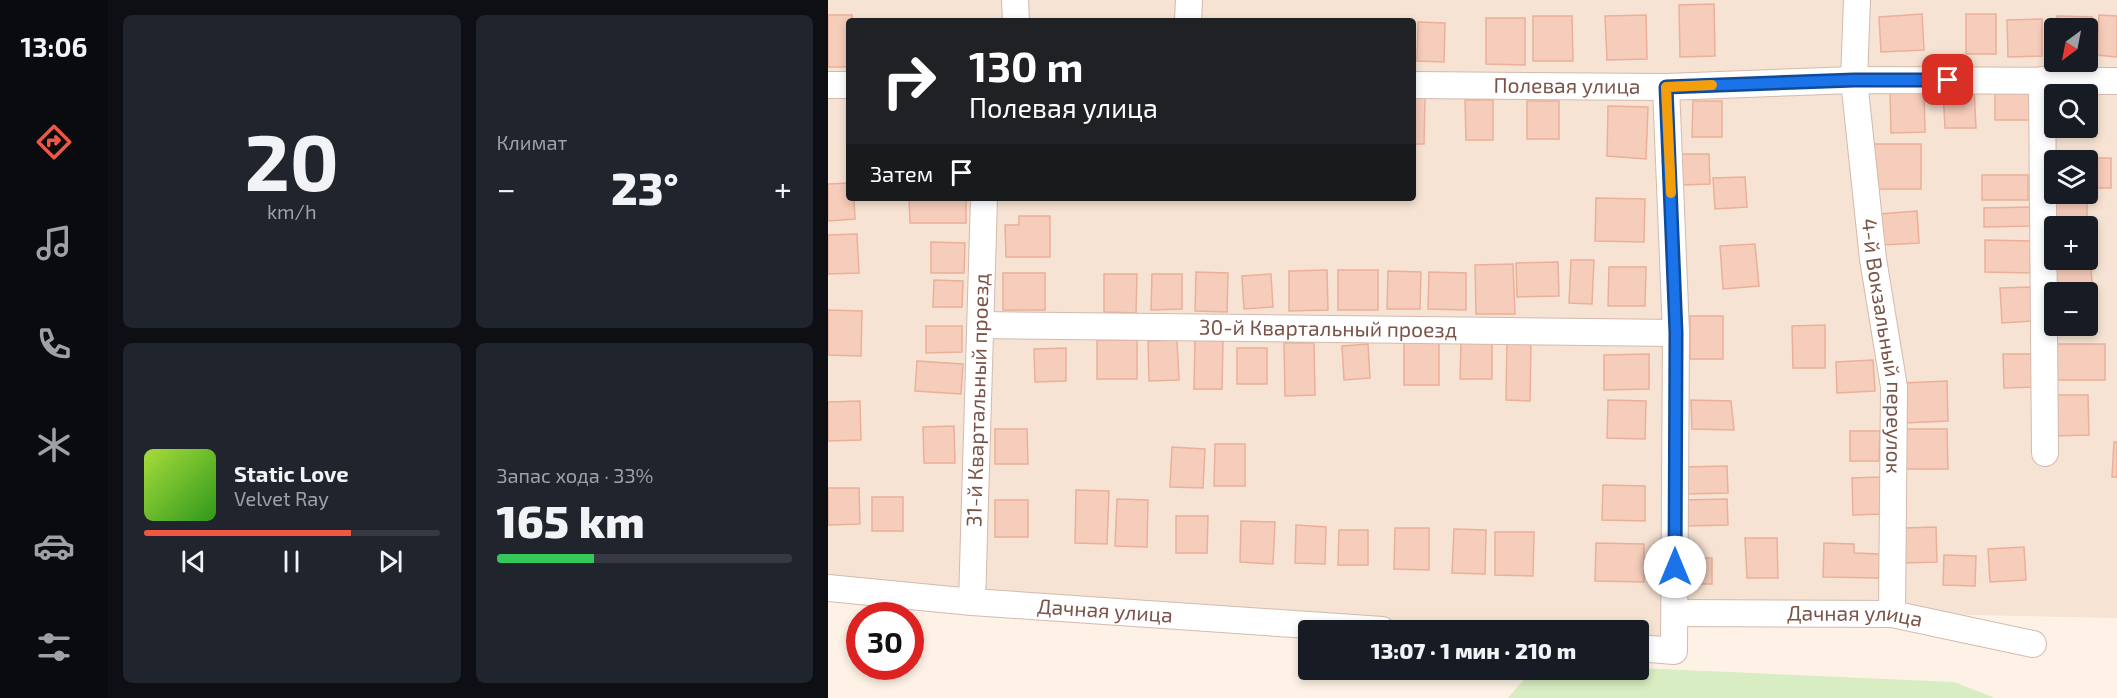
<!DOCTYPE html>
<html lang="ru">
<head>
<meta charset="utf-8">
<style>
	:root { --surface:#171b24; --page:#20242c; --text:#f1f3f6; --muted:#9ea1a6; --line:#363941; --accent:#f15642 }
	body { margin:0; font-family:"Exo 2",sans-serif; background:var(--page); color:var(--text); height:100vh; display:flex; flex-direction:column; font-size:22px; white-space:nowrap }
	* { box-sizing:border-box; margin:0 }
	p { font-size:20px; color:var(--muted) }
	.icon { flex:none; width:33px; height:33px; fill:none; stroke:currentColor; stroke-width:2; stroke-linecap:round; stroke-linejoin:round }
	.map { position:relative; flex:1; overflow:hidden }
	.side { display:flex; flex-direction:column; gap:15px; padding:15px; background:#0d0f14; width:720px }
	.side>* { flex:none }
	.hud { position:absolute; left:18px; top:18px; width:570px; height:183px; border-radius:6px; box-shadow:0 3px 9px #0003; background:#202124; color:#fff; overflow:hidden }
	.needle { width:39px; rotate:212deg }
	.controls { position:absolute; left:1216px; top:18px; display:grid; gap:12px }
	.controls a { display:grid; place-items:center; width:54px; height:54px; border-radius:6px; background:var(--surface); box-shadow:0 3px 9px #0003; font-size:30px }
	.speed { position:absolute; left:18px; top:602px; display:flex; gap:12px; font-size:30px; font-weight:700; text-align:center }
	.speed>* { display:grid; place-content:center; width:78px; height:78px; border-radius:50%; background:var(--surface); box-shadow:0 3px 9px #0003; line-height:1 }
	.speed .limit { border:9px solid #d22; background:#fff; color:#111 }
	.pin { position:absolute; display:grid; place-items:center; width:51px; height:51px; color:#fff; margin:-26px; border-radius:12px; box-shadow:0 3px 9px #0006 }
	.me { position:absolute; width:66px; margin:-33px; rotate:0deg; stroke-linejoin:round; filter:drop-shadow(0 0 4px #0008) }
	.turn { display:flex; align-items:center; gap:21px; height:126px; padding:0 24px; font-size:27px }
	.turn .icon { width:78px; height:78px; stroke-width:2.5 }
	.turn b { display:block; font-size:42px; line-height:51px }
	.then { display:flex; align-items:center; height:57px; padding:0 24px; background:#0003; gap:12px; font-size:22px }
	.big { font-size:45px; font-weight:800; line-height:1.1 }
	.side .tile { flex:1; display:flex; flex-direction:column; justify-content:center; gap:9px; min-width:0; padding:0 21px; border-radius:9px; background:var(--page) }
	.side .dial { align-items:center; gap:0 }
	.dial b { font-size:78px; line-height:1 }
	.song { display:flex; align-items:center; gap:18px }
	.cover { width:72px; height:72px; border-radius:9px; background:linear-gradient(135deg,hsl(80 70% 55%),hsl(110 70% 35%)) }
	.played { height:6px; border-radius:3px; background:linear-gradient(90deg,var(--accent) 70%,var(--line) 70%) }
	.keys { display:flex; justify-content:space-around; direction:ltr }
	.heat { display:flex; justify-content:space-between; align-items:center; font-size:33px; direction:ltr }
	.charge { height:9px; border-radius:4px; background:linear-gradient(90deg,#34c759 33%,var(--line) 0) }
	.side .tiles { flex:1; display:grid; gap:15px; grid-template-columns:repeat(2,1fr) }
	.trip { position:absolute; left:470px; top:620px; width:351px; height:60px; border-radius:6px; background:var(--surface); box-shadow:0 3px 9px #0003; font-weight:800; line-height:60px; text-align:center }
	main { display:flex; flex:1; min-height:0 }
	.dock { display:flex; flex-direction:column; width:108px; justify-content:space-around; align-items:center; background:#090b0e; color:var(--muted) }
	.dock .icon { width:42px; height:42px }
	.dock .on { color:var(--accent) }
	.dock b { font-size:27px; color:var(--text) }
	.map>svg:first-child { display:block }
</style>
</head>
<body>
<main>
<nav class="dock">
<b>13:06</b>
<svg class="icon on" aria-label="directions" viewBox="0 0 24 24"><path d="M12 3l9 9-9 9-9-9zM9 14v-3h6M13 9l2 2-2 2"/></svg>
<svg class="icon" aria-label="music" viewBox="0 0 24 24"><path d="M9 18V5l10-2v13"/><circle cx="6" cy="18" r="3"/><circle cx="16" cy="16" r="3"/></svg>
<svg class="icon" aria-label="phone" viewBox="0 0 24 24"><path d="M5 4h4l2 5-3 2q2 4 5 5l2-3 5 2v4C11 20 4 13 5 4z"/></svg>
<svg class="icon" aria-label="climate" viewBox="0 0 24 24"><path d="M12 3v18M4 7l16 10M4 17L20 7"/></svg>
<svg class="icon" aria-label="car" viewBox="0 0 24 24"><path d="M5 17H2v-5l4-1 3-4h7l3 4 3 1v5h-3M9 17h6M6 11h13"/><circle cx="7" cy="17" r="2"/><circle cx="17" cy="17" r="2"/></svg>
<svg class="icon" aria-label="filters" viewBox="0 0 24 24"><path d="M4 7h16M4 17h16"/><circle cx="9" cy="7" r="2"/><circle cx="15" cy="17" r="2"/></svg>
</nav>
<section class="side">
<div class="tiles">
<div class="tile dial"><b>20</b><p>km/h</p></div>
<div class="tile"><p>Климат</p>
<div class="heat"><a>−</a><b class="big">23°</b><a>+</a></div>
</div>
<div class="tile">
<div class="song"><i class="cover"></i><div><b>Static Love</b><p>Velvet Ray</p></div></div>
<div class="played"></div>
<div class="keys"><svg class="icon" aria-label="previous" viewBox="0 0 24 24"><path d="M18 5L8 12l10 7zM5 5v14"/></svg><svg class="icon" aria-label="pause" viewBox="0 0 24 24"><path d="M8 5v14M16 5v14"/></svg><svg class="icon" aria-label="next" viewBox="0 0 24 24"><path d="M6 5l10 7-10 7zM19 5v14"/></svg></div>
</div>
<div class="tile"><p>Запас хода · 33%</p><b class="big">165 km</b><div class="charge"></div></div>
</div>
</section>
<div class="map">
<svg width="1289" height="698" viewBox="0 0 1289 698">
	<rect width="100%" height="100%" fill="#fef2e6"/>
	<path fill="#f6e3d3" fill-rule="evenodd" d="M0,0h1289v618l-444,-9 -1,38 -34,-2v-15h-176l-634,-53zM21,21h564v177h-564zM1227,28h33v34h-33zM1227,94h33v34h-33zM1227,160h33v34h-33zM1227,226h33v34h-33zM1227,292h33v34h-33z"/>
	<path fill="#d8edc2" d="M810,668l316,14 41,16h-487l25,-29z"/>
	<g fill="#f6ccbb" stroke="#eab09a" stroke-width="1.5" fill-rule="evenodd">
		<path d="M886,4l1,52 -35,1 -1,-52z"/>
		<path d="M1094,14l2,36 -43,2 -2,-35z"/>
		<rect x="1138" y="14" width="30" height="40"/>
		<path d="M0,15h24v6h-3v46h-21z"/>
		<path d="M818,15l1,44 -40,1 -2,-44z"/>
		<path d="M1271,15l18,1v41l-20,-2z"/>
		<path d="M705,16h39l1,45h-40z"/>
		<path d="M1229,16l35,1 -1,40h-3v-29h-31z"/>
		<path d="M658,18h39v47l-39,-1z"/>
		<path d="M1214,19v37l-34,1 -1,-37z"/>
		<path d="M590,22l27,1 -1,39 -27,-1z"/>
		<path d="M1146,88l2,40h-31l-2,-39z"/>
		<path d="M1096,89l1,43 -34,1 -1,-43z"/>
		<rect x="1167" y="89" width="35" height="31"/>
		<path d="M1226,91l35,1v44l-36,-1zM1227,94h33v34h-33z"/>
		<path d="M585,97h12l-1,47h-11z"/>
		<path d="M637,100h28v40h-27z"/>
		<rect x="699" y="101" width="32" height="38"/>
		<path d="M865,101h29v36h-30z"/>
		<path d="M780,106l40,1 -2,52 -39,-3z"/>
		<rect x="1043" y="144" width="50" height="45"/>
		<path d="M852,154h29l1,30 -28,1z"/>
		<path d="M1226,158h57v30h-23v-28h-33z"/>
		<rect x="1154" y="175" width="46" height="25"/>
		<path d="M917,177l2,30 -32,2 -2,-31z"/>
		<path d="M21,183v15h5l1,21 -27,2v-37z"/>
		<path d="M81,198h57v25h-56z"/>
		<path d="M768,198l49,1 -1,43 -49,-1z"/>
		<path d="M1225,203h34v23h-32z"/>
		<path d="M1202,207v19l-46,1v-19z"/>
		<path d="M1089,211l2,32 -38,2 -2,-31z"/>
		<path d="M191,216h31v41h-44l-1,-32h14z"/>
		<path d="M29,234l2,39 -31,1v-39z"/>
		<path d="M1157,240l46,1 -1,32 -45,-1z"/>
		<path d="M103,242l34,1 -1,30h-33z"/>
		<path d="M927,244l4,42 -36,3 -3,-43z"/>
		<path d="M1260,248h2l2,36 -37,2v-26h33z"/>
		<path d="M743,260h23l-2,44 -23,-1z"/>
		<path d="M730,262l1,34 -42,1 -1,-34z"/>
		<path d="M685,264l2,50h-39l-1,-49z"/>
		<path d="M781,267h37l-1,39h-37z"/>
		<path d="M499,270l1,40 -39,1v-40z"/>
		<rect x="510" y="270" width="40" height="40"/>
		<path d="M560,271l33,1 -1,37h-33z"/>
		<path d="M368,272l32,1 -1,39 -32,-1z"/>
		<path d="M601,272l37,1v37l-38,-1z"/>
		<rect x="175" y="273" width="42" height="37"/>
		<path d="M276,274h33l-1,39 -32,-1z"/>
		<path d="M324,274h30v35l-31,1z"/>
		<path d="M443,274l2,33 -29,2 -2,-33z"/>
		<path d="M106,280l29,1 -1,26h-29z"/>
		<path d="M1203,287l2,34 -31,2 -2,-35z"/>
		<path d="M1267,292l2,28h-9v-27z"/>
		<path d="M0,310l34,1 -1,45 -33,-1z"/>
		<rect x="862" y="316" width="33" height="43"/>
		<path d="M997,325v43h-32l-1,-42z"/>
		<path d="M98,326h36v26l-36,1z"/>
		<path d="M679,339h24l-1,62 -24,-1z"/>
		<rect x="269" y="340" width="40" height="39"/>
		<path d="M349,340l2,40 -30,1 -1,-40z"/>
		<path d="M367,340l28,1 -1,48h-28z"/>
		<rect x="576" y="342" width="35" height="43"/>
		<path d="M633,342l31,1v36h-32z"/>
		<path d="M456,343h30l1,52 -30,1z"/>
		<path d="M540,344l2,34 -26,2 -2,-34z"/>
		<rect x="1226" y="344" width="51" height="36"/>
		<path d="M238,348v33l-31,1 -1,-33z"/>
		<rect x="409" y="348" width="30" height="36"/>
		<path d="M821,354v35l-45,1v-35z"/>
		<path d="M1175,354h31l1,33 -31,1z"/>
		<path d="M1045,360l2,31 -38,2 -1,-31z"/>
		<path d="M89,361l46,3 -2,30 -46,-3z"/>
		<path d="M1119,381l1,40 -43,2 -2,-40z"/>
		<path d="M1224,395h36l1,40 -36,1z"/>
		<path d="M780,400l38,1 -1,38 -38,-1z"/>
		<path d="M863,400l40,1 3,29 -42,-1z"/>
		<path d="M32,401l1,39 -33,1v-39z"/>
		<path d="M126,426l1,37h-31l-1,-36z"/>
		<path d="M167,429h32l1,35h-33z"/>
		<path d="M1076,429h43l1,40h-44z"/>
		<path d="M1022,431h30l-1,30h-29z"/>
		<path d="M1286,442h3v35h-5z"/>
		<path d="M387,444h30v42h-31z"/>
		<path d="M344,447l33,2 -2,39 -33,-1z"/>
		<path d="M899,466l1,27 -43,1 -1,-27z"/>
		<path d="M1054,477l1,37 -30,1 -1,-37z"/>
		<path d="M775,485l42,1v35l-43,-1z"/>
		<path d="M0,488h31l1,36 -32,1z"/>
		<path d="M248,490l33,1 -2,53 -32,-1z"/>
		<rect x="44" y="497" width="31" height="34"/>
		<path d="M289,499l31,1 -1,47 -32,-1z"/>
		<path d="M899,499l1,26 -44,1 -1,-26z"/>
		<rect x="167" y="500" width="33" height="37"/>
		<path d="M348,516h32l-1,37h-31z"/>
		<path d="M413,521l34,1 -2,42 -33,-2z"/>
		<path d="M468,525l30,2 -1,37 -30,-1z"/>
		<path d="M1108,527l1,35 -33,1 -1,-35z"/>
		<path d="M567,528h34v42l-35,-1z"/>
		<path d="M626,529l32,1 -1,44 -33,-1z"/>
		<path d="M511,530h29v35h-30z"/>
		<path d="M667,532h39l-1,44 -38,-1z"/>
		<path d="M917,538h32l1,40h-31z"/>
		<path d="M768,543l48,1v38l-49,-1z"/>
		<path d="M996,543l30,1v9l26,1 -1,24 -56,-1z"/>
		<path d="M1196,547l2,33 -36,2 -2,-33z"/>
		<path d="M1116,555l32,1 -1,30 -32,-1z"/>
		<rect x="853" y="558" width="31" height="26"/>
	</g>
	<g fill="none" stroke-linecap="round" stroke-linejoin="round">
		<g stroke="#d4baad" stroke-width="28">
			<g id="street">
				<path d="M187,0l1,21"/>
				<path id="s1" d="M1029,0l-3,80 19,179 21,128 -2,227"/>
				<path d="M360,21l1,-21"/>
				<path d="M1214,80l3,373"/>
				<path d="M0,85h21"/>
				<path id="s2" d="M585,85l253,2 188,-7 263,1"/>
				<path id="s3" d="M154,325l694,8"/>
				<path id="s4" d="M0,588l144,14 410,28"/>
				<path id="s5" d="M144,602l12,-404"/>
				<path id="s6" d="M847,613l217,1 141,30"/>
				<path d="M810,648l36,3 2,-318 -10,-246"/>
			</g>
		</g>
		<use href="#street" stroke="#fff" stroke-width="26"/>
	</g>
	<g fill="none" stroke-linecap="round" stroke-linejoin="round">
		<g stroke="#114b97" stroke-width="15">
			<path id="route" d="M847,567l1,-234 -10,-246 188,-7h94"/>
		</g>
		<use href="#route" stroke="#1a73e8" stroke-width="10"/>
		<path stroke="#f59e0b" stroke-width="10" d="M843,193l-5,-106 46,-2"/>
	</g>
	<g text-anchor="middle" stroke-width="6" stroke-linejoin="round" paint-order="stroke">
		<g font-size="21" fill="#7a5448" stroke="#fff6ee">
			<text dy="7" stroke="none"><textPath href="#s2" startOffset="154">Полевая улица</textPath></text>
			<text dy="7" stroke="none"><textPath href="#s3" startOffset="346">30-й Квартальный проезд</textPath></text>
			<text dy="7" stroke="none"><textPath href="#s1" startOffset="348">4-й Вокзальный переулок</textPath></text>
			<text dy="7" stroke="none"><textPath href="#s5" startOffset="202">31-й Квартальный проезд</textPath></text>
			<text dy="7" stroke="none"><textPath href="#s4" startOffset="278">Дачная улица</textPath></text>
			<text dy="7" stroke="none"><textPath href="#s6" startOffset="180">Дачная улица</textPath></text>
		</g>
	</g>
</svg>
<div class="controls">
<a><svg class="needle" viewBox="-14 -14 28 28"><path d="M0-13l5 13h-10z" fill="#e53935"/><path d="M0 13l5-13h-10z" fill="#9ea1a6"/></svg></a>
<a><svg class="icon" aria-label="search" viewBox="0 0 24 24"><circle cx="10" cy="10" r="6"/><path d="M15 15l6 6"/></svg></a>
<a><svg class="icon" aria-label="layers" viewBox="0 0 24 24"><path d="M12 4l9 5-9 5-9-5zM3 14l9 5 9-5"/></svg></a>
<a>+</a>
<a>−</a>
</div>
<div class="speed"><div class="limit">30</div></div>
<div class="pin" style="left:1120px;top:80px;background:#d93025"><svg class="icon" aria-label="arrive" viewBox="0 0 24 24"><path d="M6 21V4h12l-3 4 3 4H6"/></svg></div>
<svg class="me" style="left:847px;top:567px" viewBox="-20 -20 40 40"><circle r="19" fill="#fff"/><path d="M0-13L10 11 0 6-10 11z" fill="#1a73e8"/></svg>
<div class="trip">13:07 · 1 мин · 210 m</div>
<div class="hud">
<div class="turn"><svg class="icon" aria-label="right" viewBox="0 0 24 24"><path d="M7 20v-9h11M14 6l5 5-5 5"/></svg><div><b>130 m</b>Полевая улица</div></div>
<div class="then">Затем<svg class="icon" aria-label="arrive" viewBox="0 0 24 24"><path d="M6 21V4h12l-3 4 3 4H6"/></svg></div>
</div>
</div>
</main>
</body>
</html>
